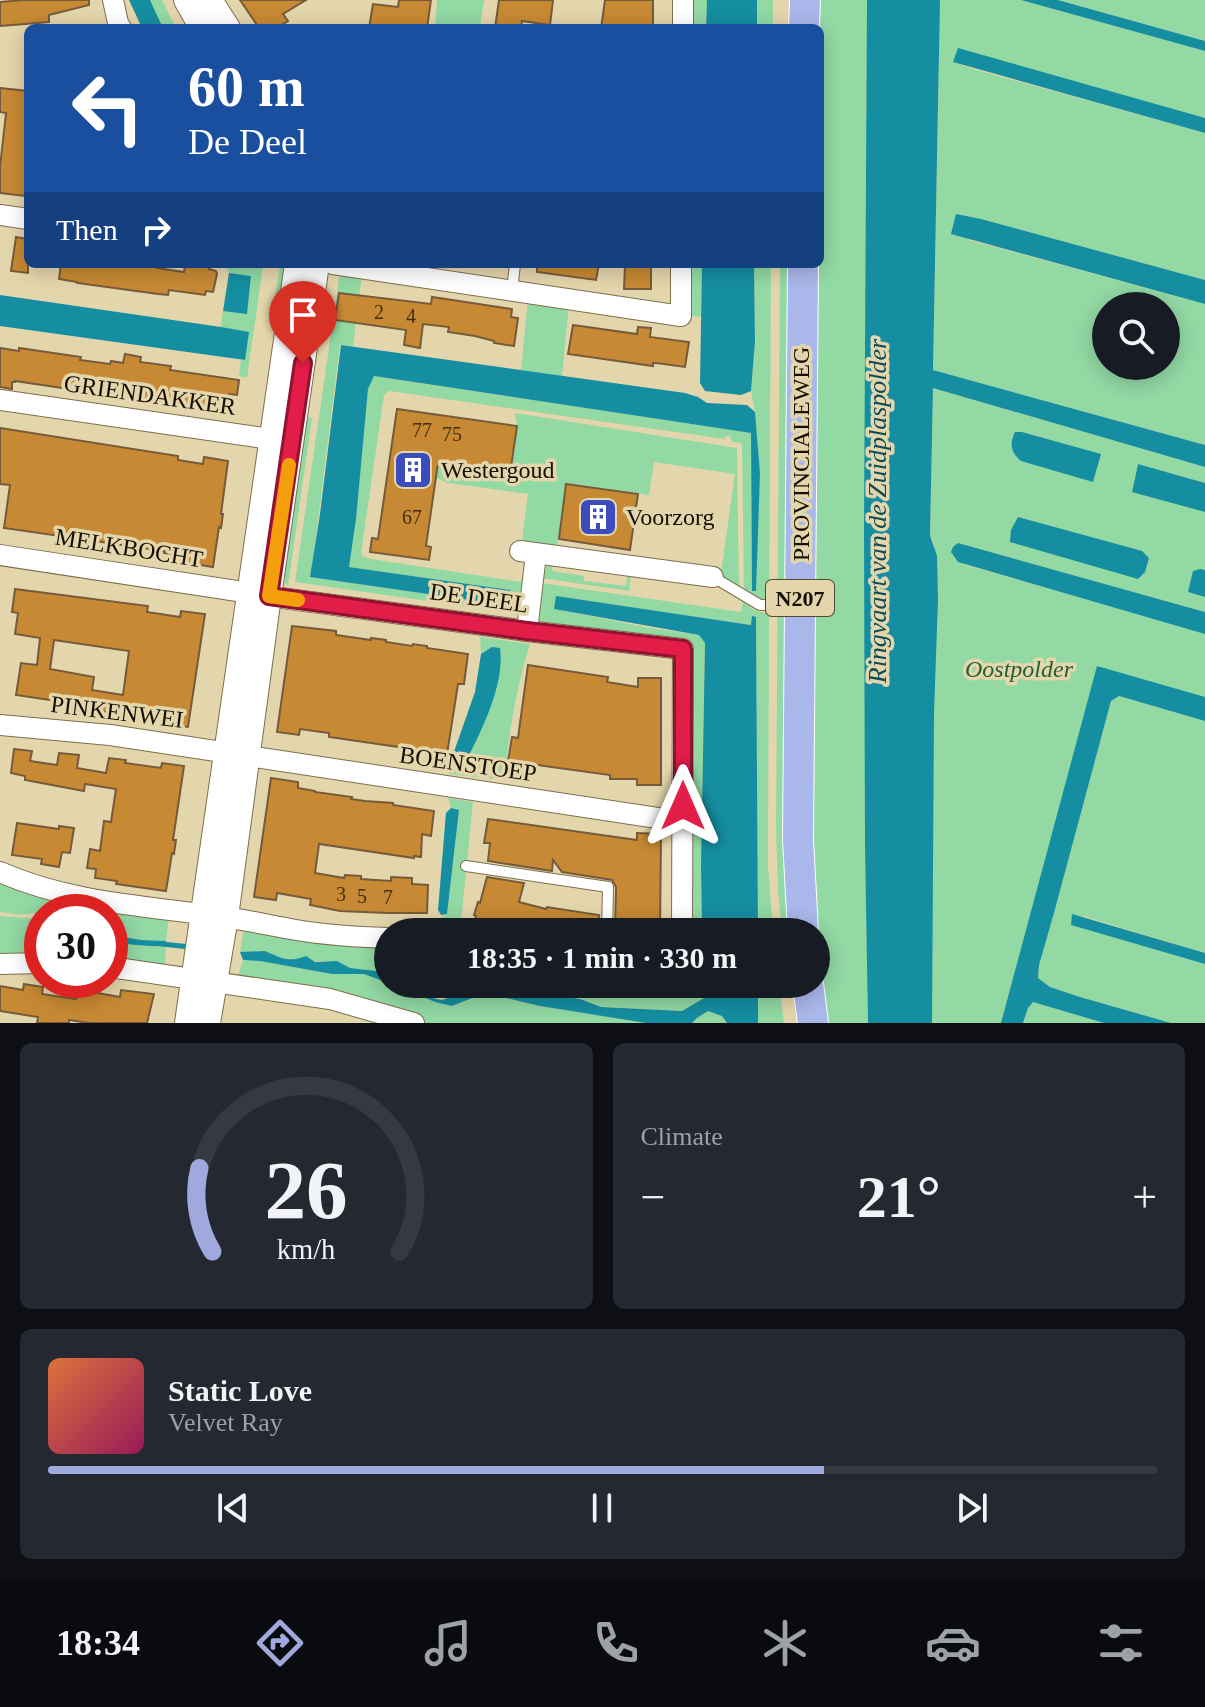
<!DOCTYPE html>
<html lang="en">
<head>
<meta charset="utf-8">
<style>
	:root { --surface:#171b24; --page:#242831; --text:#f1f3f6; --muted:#9ea1a6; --line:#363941; --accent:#a0a8dd }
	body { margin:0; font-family:"Times New Roman",serif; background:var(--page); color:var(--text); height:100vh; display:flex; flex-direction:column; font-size:30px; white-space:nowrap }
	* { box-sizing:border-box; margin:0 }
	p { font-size:26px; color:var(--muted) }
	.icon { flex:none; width:44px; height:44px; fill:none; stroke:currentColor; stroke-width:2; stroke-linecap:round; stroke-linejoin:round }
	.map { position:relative; height:1023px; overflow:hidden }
	.panel { display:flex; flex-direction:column; gap:20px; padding:20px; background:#0d0f14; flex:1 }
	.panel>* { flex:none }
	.top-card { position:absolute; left:24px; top:24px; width:800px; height:244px; border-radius:12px; box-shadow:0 4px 20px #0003; background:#1a4fa0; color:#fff; overflow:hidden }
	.fabs { position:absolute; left:1092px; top:292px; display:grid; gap:16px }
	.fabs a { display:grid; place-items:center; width:88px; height:88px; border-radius:50%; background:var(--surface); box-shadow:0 4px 20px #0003; font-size:40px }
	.speed { position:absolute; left:24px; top:894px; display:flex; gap:16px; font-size:40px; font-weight:700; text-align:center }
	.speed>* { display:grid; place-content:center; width:104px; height:104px; border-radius:50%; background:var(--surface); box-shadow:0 4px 20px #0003; line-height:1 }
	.speed .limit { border:12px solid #d22; background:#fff; color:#111 }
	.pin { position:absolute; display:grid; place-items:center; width:68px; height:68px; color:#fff; margin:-82px -34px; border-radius:50% 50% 50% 0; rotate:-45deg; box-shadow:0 0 8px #0007 }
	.pin .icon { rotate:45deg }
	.me { position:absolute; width:88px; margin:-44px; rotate:0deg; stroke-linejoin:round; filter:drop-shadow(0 0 6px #0008) }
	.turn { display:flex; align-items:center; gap:28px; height:168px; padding:0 32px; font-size:36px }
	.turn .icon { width:104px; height:104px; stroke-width:2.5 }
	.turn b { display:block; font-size:56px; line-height:68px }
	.then { display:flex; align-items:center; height:76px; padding:0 32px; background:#0003; gap:16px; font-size:30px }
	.big { font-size:60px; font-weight:700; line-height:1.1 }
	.panel .tile { flex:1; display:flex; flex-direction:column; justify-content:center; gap:12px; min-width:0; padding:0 28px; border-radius:12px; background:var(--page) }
	.panel .dial { align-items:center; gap:0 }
	.dial svg { height:208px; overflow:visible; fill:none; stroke:var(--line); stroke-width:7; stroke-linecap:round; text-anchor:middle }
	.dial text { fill:var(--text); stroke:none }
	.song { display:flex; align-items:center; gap:24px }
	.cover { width:96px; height:96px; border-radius:12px; background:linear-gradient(135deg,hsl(20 70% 55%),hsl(330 70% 35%)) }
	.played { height:8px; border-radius:4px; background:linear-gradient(90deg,var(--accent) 70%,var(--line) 70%) }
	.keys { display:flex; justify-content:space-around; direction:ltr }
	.heat { display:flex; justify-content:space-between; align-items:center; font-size:44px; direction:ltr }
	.panel .tiles { flex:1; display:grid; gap:20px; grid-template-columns:1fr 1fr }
	.tile:last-child { grid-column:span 2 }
	.trip { position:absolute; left:374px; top:918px; width:456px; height:80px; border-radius:40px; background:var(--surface); box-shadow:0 4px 20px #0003; font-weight:700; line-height:80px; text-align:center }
	.tab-bar { display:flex; height:128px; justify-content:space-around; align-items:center; background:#090b0e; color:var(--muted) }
	.tab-bar .icon { width:56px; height:56px }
	.tab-bar .selected { color:var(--accent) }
	.tab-bar b { font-size:36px; color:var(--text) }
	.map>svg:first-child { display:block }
</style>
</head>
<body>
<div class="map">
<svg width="1205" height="1023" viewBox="0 0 1205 1023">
	<rect width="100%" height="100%" fill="#e4d6ac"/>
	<g fill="#92d9a4" fill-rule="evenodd">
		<path d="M150,0h12l14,28h-13z"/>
		<path d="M437,0h47l-4,28h-45z"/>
		<path d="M690,0h17l-1,28h-16z"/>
		<rect x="757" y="0" width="16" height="28"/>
		<path d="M817,0h50c0,341 -4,682 1,1023h-45l-7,-49v-42l-6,-71 3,-597h7v-236h-8z"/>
		<path d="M932,0h89l184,51v78l-252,-67 20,7 232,64v147l-224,-61 -12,21 236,64v141l-272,-75 6,-314zM1106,306h60v60h-60z"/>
		<path d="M1058,0h147v41z"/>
		<path d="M225,264l38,2 -16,112 -8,-2 2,-16h4l-24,-33 2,-16 24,2 4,-37 -22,-3z"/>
		<path d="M687,264h15l-1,53 -15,-2z"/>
		<path d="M754,264h17l-2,337c-10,0 -15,-7 -25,-7l-2,-147 -1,-4 -9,-1 -2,-6h-4l-1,3 -336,-48 -5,4 -23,158 1,3 9,3 151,23 -4,32 -223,-32 45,-310 22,3 -9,71 -13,-1 -29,232 187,27 3,4 3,1 6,-4v-15l-161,-23 19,-178 5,-13 378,57 1,158 4,-33 4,-85 -5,-61 -4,-21 4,-50z"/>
		<path d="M780,264h14l-1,125 -7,40v51l5,34 2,418h-11l-4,-42 -2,-63z"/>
		<path d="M280,266l9,8 -6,52 -12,-2z"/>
		<path d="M528,299l41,6 -7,71 -41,-6z"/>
		<path d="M933,388l272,79v16l-67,-19 -6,27 73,21v58l-5,-1 -12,23 17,5v15l-247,-69 8,22 239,68v79l-100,-28 -92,339h-86l7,-480 -4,-8zM1015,432h7l79,23 -90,-16z"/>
		<path d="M515,413l222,35 2,143 -19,-11 15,-106 -81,-12 -5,33 -82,-11 -10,65 -35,-9 6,-46 -80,-11 -12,-5 2,-15 71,11 8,-48z"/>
		<path d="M301,416l11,2 -24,168 -9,-10z"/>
		<path d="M553,563l-1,8 32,5v5l42,5 2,-13 3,2 -2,16 -88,-13 2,-9z"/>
		<path d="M541,583l200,29 2,-10 15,10 11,1 -1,253 5,66h-15l-2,-315h-4v8l-196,-28 -1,12 90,18 54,8 6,8 -4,221 1,68h-14l1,-286 -149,-23 -4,-8z"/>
		<path d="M480,637l50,7c-14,44 -21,90 -26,136l-55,-6v-8l14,1 29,-120 -11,7z"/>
		<path d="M1118,696l87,25v232l-122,-37 -11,9 133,39v59h-34l-91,-26 -30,-10 -12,-9 1,-13 15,-52 57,-212z"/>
		<path d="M448,798l25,4 -12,120h-26l12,-8 12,-103 -8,-3z"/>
		<path d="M0,877l169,39 -3,25 -25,-1 -31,-9v-19h-68v3l-9,-2 -13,2 -20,-3z"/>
		<path d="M0,916l32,2 10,2v37l-42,-1z"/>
		<path d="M244,929l144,13v26l-12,3 -14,-1 -12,-2 -13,-7h-43l-15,-4 -14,-6 -25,1z"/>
		<path d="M110,942c18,2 37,5 56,4l-1,23 -55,-6z"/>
		<path d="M243,960l17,1 72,13h32l71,28 17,4 32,-13 56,13 108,17h-222l-58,-21 -131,-22z"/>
		<path d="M510,984h134l33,3 4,-3h23v14l-22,13 -81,-4 -21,-8 -37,-6 -12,2z"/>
		<path d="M758,984h21l5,39h-26z"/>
		<path d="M1032,1002l6,1 66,20h-81l5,-15z"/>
		<path d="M708,1011l14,5 5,7h-35l5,-5z"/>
	</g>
	<g fill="#158ea1">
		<path d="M129,0h21l13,28h-21z"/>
		<path d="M707,0h50v28h-51z"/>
		<path d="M867,0h73l-7,370 272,75v22l-272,-79 -3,147 7,21 1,43 -4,114 -2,310h-64l-3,-178 -1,-314z"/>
		<path d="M1021,0h37l147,41v10z"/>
		<path d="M958,48l247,70v15l-252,-71z"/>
		<path d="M956,214l25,5 224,61v24l-254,-70z"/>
		<path d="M702,264h52l1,77 -4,50 -10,4 -36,-4 -5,-8z"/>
		<path d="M229,273l22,3 -4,38 -24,-3z"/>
		<path d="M0,295l221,32 28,5 -4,28 -245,-34z"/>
		<path d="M341,345l344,48 13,4 9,6 40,2 8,7 5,61 -4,118h-4l-1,-158 -377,-57 -6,13 -12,130 -7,48 161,23 3,6 -3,9 -6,4 -3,-1 -4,-4 -187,-27 10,-63z"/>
		<path d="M1015,432h7l79,22 -8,28 -72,-21c-10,-8 -12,-18 -6,-29z"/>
		<path d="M1138,464l67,19v29l-73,-20z"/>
		<path d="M1018,517l124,34 7,7 -4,14 -7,7 -128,-37 1,-12z"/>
		<path d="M958,543l247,69v22l-247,-72 -7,-10 2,-5z"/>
		<path d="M1200,569l5,1v27l-17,-5 5,-21z"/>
		<path d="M556,596l195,29 1,-9 4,1 2,315h-56l-1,-68 4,-221 -6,-8 -145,-26z"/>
		<path d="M492,647l8,1c5,38 -20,86 -37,119l-14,-1 26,-74 6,-38z"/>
		<path d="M1097,666l108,31v24l-86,-25 -8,5 -57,212 -15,52 -1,13 12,9 30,10 91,26h-67l-71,-21 -5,6 -5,15h-22z"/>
		<path d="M451,808l8,2 -12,104 -6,1 -3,-5 8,-97z"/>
		<path d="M1072,914l133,39v11l-134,-39z"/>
		<path d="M110,934l31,6 25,1v5c-19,1 -38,-2 -56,-4z"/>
		<path d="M265,951c17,7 23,12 41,5l9,6 22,-1 13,7 26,3 12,-3v15l-24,-9h-32l-72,-13 -17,-1 -3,-8z"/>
		<path d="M391,984h23c10,9 26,23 37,11v-11h59l21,11 12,-2 37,6 21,8 81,4 22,-13v-14h54v39h-31l-5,-7 -14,-5 -11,7 -5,5h-46l-106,-17 -55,-13 -33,13 -17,-4z"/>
	</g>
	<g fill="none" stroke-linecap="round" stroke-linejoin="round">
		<path stroke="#158ea1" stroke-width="5" d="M162,944l28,3"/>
	</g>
	<g fill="#c78933" stroke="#755b3b" stroke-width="2" fill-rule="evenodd">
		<path d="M24,0h65v5l-40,10v7l-49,4v-24z"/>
		<path d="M240,0h66l-23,14 5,7 -11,7h-18z"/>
		<path d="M399,0h32l-4,28h-58l4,-24 25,3z"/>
		<path d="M499,0h54l-3,25 -28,-4 -1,7h-26z"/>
		<path d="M605,0h48v28h-52z"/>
		<path d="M0,88l28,3 -2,26h2v57l-3,22 -25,-3v-26l6,-54 -6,-1z"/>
		<path d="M16,237l12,2v34l-17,-2z"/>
		<path d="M61,264h89l8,1 -1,3 27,4 1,-6 7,1 1,-3h16v5l7,2 1,3 -4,18 -7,-1 -1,4 -36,-5 -1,5 -10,-1 -81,-11v-1l-18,-3z"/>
		<path d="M537,264h62l-3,16 -59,-8z"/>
		<path d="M625,264h26v25h-27z"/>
		<path d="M339,293l92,11 1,-7 80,12 -1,8 7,1 -4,28 -20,-3v-2l-19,-5 -27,-4 1,-5 -26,-3 -3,24 -16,-3 2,-15 -71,-10z"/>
		<path d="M573,325l64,9 1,-7 13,1 -1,9 39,5 -4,25 -29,-4h-3v3l-85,-12z"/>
		<path d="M0,348l19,3v-3l62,9 -1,3 30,4 1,-3 12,2 2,-9 16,3 -1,5 31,4 -1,4 69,10 -2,15 -8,-1 -3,16 -45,-6 -1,2 -3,1 -24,-3 -3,-3 -74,-10v-1l-61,-9v1h-3v7l-12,-2z"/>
		<path d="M397,409l120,17 -7,48 -72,-11 -12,83 5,1 -2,13 -59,-8 2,-14 6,1z"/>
		<path d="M0,428l178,28v4l25,4 1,-7 24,4 -7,53h2l-2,14 -2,-1 -6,40 -32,-5 1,-6 -18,-3v-2l-160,-23 6,-43 -10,-1z"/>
		<path d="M566,484l72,10 -8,56 -71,-11z"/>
		<path d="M15,589l133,17 -1,6 33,5 1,-6 24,3 -17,113 -23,-3 1,-5 -43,-8 -1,3 -23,-3v-2l-43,-5 1,-3 -41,-6 5,-32 16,2 3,-27 -25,-4 3,-21 -6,-1zM54,640l75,11 -6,44 -31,-5 2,-13 -44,-8z"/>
		<path d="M292,626l44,5v4l35,5v-2l15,2v2l26,4 1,-2 14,2v2l41,6 -4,30h-6l-11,70 -118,-17v-4l-29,-4 -1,6 -22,-3z"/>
		<path d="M528,665l80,12 -1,5 31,5v-9h23v107h-24v-6h-27v-4l-102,-14 4,-24 6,1z"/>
		<path d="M14,749l18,2 -2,10 27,4 2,-12 20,2 -2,13 29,5 3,-15 17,2 -1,3 36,5 1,-5 22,3 -11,74h3l-2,14 -2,-1 -6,38 -50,-7 1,-3 -22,-3 1,-9 -9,-1 3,-19 10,2 4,-30 7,1 5,-33 -31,-5 -1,7 -59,-11v-4l-14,-3z"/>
		<path d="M271,778l27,4v6l17,3v1l37,5 -1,2 14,2 28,2v2l41,6 -3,25 -9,-2 -1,23 -7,-1v2l-95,-14 -4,29 29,5 1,-3 16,1v3l30,2v-4l21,1v6l16,1 -1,28h-40l-47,-2 -30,-6 1,-6 -34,-6 -1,7 -22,-3z"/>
		<path d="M488,819l149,21v-7l24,1 -1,98h-23v-3h-22l1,-42 -4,-7 -50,-8 -9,-12 -1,11 -64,-10 2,-18h-6z"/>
		<path d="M17,823l42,6v-3l15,2 -4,25 -8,-1 -3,15 -18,-3 1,-5 -30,-4z"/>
		<path d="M487,877l37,6 -5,19 27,7 1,-2 52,8v16l-89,1 1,-2 -36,-10 1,-4 -2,-1 4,-13 2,1z"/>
		<path d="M24,984l19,3 -1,7 34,5 2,-13 14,3v3l28,5 1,-7 33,4 -7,29h-58l-20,-3v3h-32l1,-6 -38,-6v-25l23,4z"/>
	</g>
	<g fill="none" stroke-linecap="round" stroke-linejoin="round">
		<g stroke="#7c6f49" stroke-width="12">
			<g id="service">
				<path d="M512,291l3,-27"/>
				<path d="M713,577l47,28h13"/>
				<path d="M466,866l142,21 -1,45"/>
			</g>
		</g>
		<g stroke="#7c6f49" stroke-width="22">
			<g id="minor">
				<path d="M113,0l5,23 3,5"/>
				<path d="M683,0v28"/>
				<path d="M0,215l28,4"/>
				<path d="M333,264l348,52v-52"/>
				<path d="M0,400l284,41"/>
				<path d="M520,551l193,26"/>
				<path d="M0,555l289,44 238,32 156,18 -1,283"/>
				<path d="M527,631l9,-77"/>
				<path d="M0,725l110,10 554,84 19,-1"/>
				<path d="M0,872c70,31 148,34 223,45 25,3 49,9 73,13 30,5 61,7 92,8"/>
				<path d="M0,964l42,-1"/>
				<path d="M110,967l220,32 84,24"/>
			</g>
		</g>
		<g stroke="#7c6f49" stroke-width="26">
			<g id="tertiary">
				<path d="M186,0l16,28"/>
				<path d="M210,0l18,28"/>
				<path d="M187,1023l110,-759"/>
				<path d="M208,1023l18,-106 43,-321 48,-332"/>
			</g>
		</g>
		<g stroke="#fff" stroke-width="32">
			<g id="primary">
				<path d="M804,28l1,-28"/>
				<path d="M803,264l-5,575 5,93"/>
				<path d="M808,984l5,39"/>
			</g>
		</g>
		<use href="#service" stroke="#fff" stroke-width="10"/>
		<use href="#minor" stroke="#fff" stroke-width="20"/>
		<use href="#tertiary" stroke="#fff" stroke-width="24"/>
		<use href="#primary" stroke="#aab7ea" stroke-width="30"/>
	</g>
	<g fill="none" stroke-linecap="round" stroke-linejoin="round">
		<g stroke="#92132f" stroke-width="20">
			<path id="route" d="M303,363l-34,233 258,35 156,18v157"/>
		</g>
		<use href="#route" stroke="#e11d48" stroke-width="14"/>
		<path stroke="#f59e0b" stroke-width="14" d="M289,465l-20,131 29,4"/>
	</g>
	<defs>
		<g id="building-square" transform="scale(2)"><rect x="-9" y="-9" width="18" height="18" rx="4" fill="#3c4cbf" stroke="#e4d6ac"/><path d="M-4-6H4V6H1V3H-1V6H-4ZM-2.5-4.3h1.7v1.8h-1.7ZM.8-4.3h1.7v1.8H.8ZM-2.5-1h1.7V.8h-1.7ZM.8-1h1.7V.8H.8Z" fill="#fff"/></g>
	</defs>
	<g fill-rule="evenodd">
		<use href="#building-square" x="413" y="470"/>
		<use href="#building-square" x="598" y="517"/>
	</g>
	<g text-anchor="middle" stroke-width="7" stroke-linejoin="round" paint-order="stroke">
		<g font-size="20" fill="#422e0f">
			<text x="379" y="319">2</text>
			<text x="411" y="323">4</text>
			<text x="422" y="437">77</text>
			<text x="452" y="441">75</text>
			<text x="412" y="524">67</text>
			<text x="341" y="901">3</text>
			<text x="362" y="903">5</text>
			<text x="388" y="904">7</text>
		</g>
		<rect fill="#e4d6ac" stroke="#534b36" stroke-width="2" x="766" y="580" width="68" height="36" rx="6"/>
		<g font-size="22" font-weight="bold" fill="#151003">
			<text x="800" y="606">N207</text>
		</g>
		<g font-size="24" fill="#151003" stroke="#e4d6ac">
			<text transform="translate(150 395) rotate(8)" y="8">GRIENDAKKER</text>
			<text transform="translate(801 454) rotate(-90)" y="8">PROVINCIALEWEG</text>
			<text transform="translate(129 548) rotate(9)" y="8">MELKBOCHT</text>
			<text transform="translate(479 598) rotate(8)" y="8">DE DEEL</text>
			<text transform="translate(117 712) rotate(7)" y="8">PINKENWEI</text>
			<text transform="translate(468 764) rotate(8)" y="8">BOENSTOEP</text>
		</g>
		<g font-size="24" fill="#151003" stroke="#e4d6ac" text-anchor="start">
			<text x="441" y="478">Westergoud</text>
			<text x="626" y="525">Voorzorg</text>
		</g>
		<g font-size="24" font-style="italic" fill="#226037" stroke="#e4d6ac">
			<text x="1019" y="677">Oostpolder</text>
		</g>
		<g font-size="26" font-style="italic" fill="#0d4c56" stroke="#e4d6ac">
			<text transform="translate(877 511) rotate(-90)" y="9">Ringvaart van de Zuidplaspolder</text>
		</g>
	</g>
</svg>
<div class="fabs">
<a><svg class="icon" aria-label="search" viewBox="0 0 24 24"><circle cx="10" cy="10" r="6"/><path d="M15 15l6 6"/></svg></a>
</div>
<div class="speed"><div class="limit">30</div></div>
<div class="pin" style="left:303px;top:363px;background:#d93025"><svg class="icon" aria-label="arrive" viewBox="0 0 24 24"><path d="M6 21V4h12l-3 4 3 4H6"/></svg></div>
<svg class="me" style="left:683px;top:806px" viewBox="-20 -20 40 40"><path d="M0-17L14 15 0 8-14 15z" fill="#e11d48" stroke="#fff" stroke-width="4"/></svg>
<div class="trip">18:35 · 1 min · 330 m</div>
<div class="top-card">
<div class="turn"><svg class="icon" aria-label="left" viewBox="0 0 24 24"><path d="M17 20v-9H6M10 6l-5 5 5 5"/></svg><div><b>60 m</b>De Deel</div></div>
<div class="then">Then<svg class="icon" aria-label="right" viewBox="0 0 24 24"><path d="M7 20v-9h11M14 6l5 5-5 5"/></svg></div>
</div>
</div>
<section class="panel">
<div class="tiles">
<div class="tile dial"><svg viewBox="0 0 100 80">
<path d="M14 69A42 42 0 1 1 86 69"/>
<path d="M14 69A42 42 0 0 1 9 37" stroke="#a0a8dd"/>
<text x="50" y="56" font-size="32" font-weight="700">26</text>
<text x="50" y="72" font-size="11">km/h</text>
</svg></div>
<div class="tile"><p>Climate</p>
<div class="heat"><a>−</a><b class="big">21°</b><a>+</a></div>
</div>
<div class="tile">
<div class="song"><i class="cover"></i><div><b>Static Love</b><p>Velvet Ray</p></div></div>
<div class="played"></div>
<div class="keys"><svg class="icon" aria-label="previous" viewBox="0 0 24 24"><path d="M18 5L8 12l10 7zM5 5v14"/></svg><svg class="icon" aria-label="pause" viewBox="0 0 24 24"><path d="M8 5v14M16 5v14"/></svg><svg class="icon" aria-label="next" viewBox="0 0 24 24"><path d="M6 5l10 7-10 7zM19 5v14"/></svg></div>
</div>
</div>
</section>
<nav class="tab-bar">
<b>18:34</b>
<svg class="icon selected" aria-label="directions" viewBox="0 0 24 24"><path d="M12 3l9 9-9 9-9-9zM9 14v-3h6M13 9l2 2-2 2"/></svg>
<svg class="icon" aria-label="music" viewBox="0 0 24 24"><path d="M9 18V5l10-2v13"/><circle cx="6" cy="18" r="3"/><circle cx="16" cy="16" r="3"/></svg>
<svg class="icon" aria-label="phone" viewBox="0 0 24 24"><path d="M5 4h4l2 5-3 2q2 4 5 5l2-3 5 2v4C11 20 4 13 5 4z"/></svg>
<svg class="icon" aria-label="climate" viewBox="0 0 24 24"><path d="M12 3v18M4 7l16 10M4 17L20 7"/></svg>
<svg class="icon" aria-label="car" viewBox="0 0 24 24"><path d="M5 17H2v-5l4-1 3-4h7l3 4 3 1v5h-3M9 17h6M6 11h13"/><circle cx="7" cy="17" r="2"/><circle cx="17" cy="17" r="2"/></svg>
<svg class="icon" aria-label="filters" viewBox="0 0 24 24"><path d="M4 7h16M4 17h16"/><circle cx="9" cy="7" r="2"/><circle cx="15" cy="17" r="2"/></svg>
</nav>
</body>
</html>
